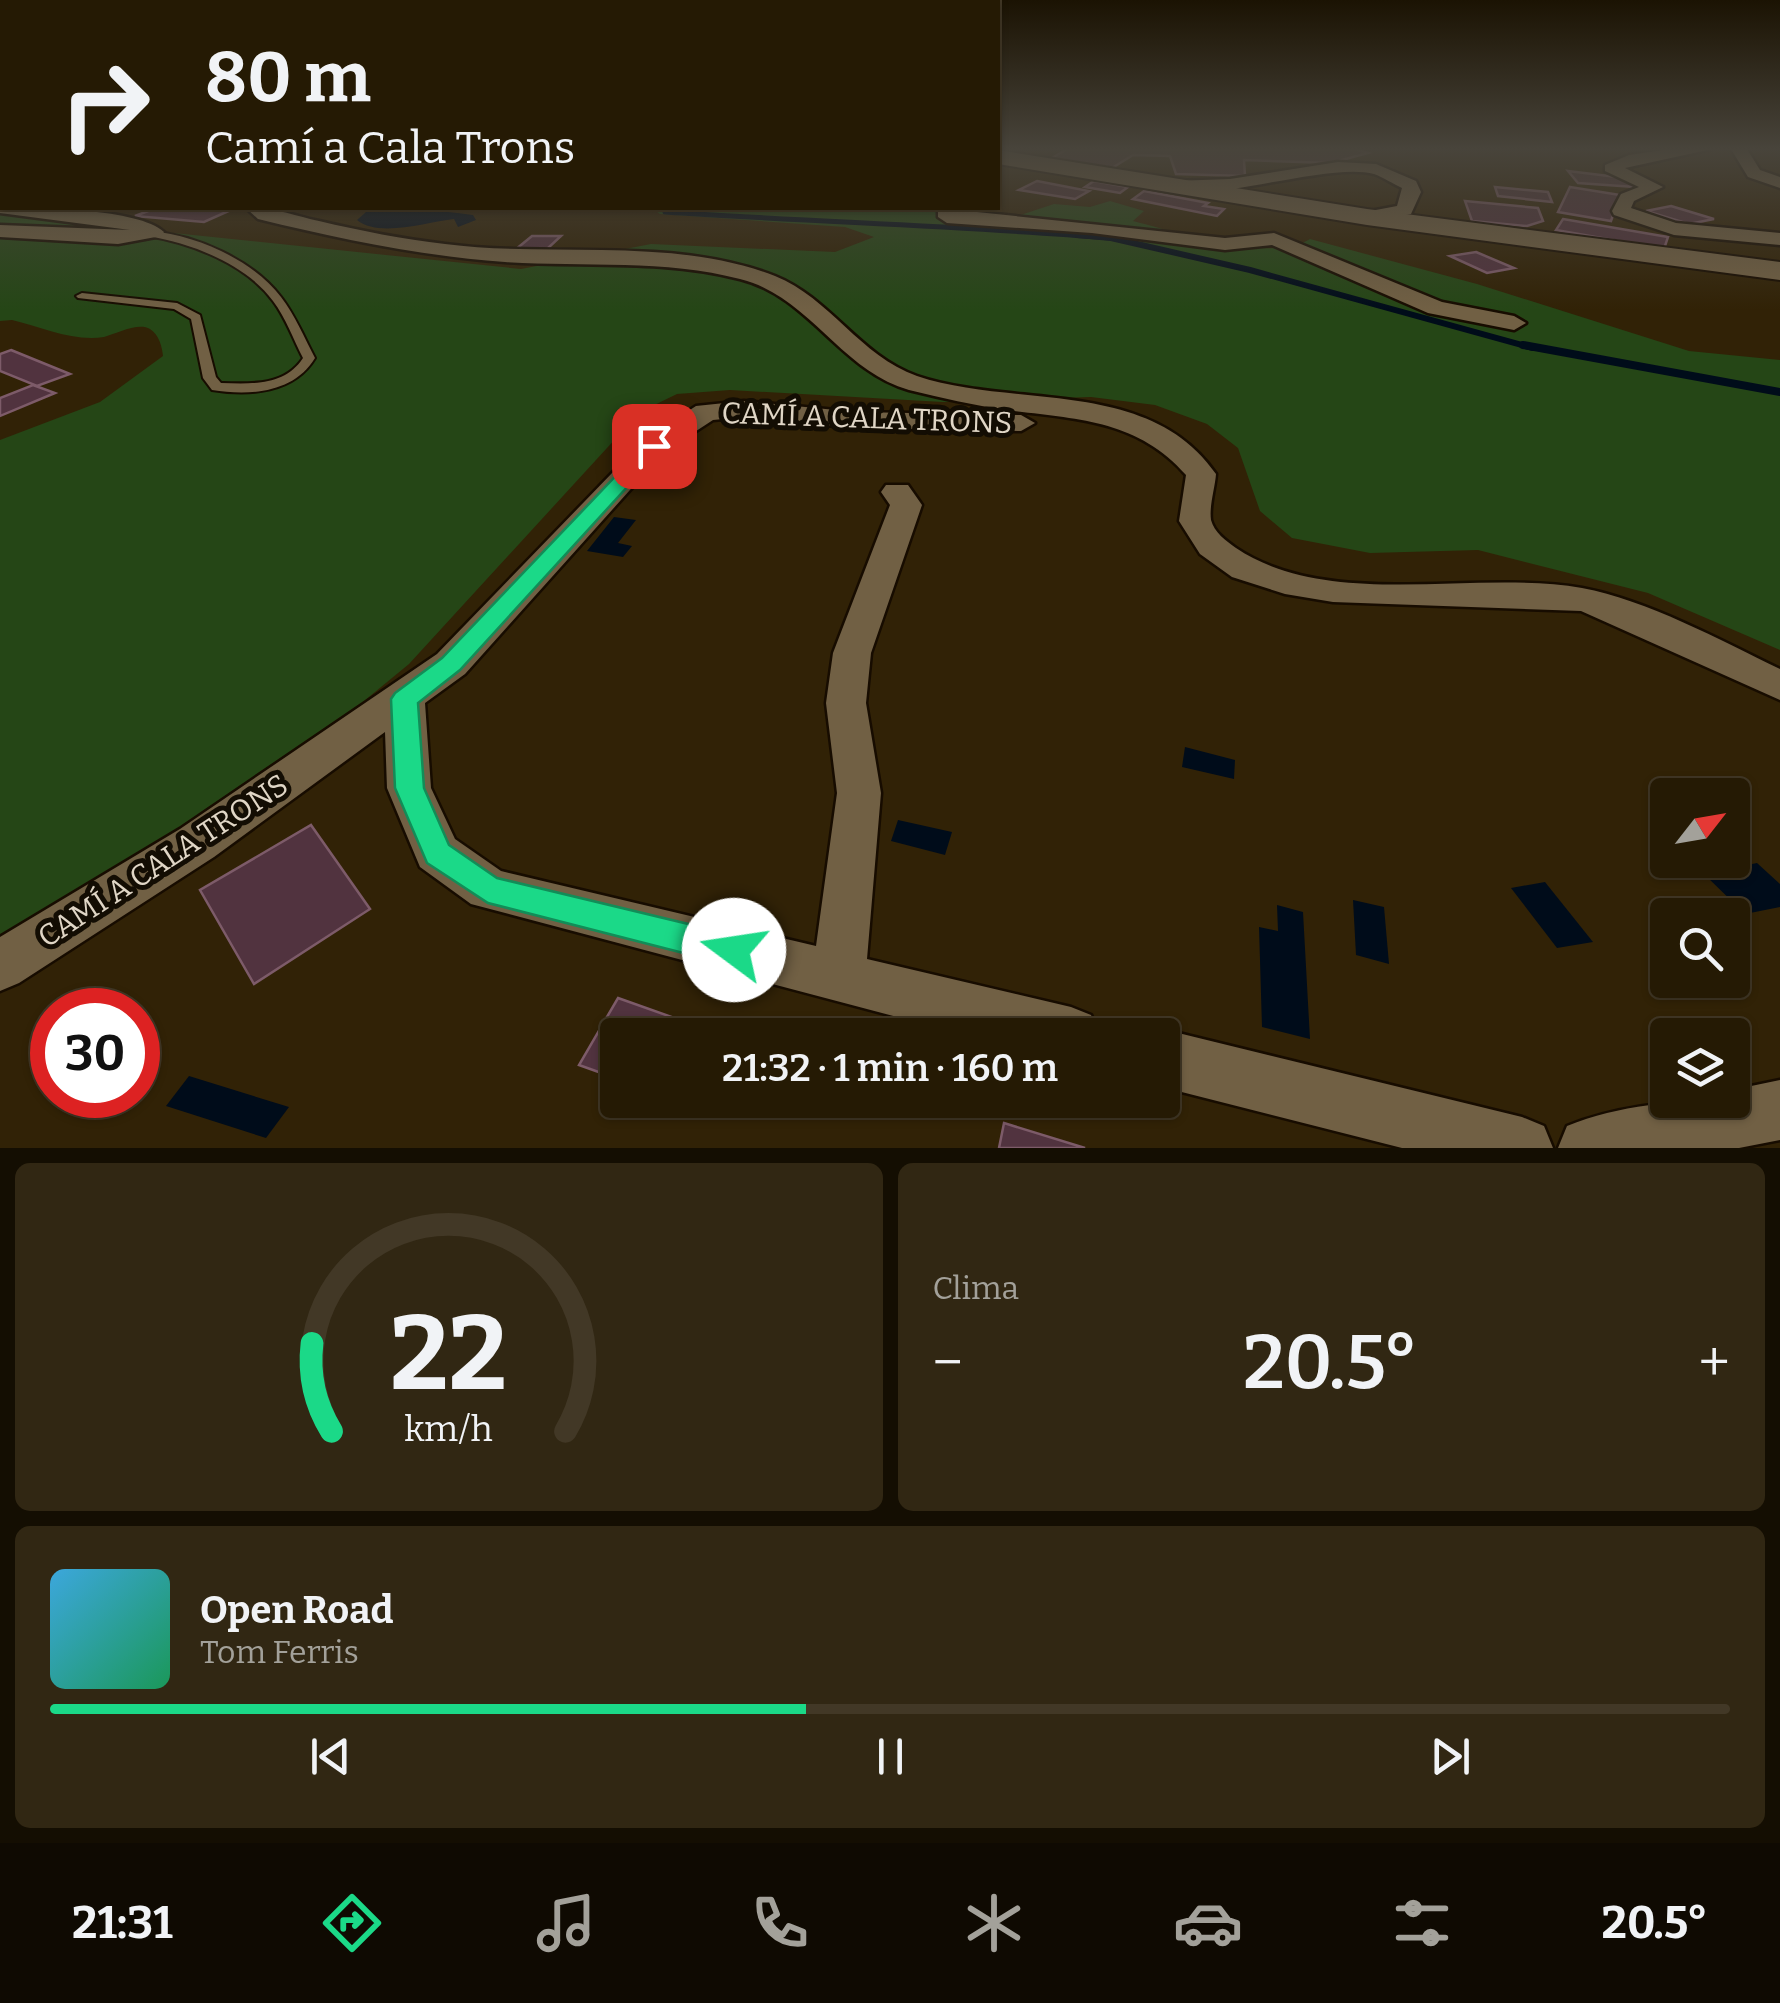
<!DOCTYPE html>
<html lang="es">
<head>
<meta charset="utf-8">
<style>
	:root { --surface:#251a04; --page:#312713; --text:#f1f3f6; --muted:#a3a19a; --line:#423826; --accent:#1bd988 }
	body { margin:0; font-family:Bitter,serif; background:var(--page); color:var(--text); height:100vh; display:flex; flex-direction:column; font-size:38px; white-space:nowrap }
	* { box-sizing:border-box; margin:0 }
	p { font-size:32px; color:var(--muted) }
	.icon { flex:none; width:55px; height:55px; fill:none; stroke:currentColor; stroke-width:2; stroke-linecap:round; stroke-linejoin:round }
	.map { position:relative; height:1148px; overflow:hidden }
	.sheet { display:flex; flex-direction:column; gap:15px; padding:15px; background:#140e02; flex:1 }
	.sheet>* { flex:none }
	.banner { position:absolute; left:0px; top:0px; width:1000px; height:210px; box-shadow:0 2px 8px #0004,0 0 0 2px var(--line); background:#251a04; color:var(--text); overflow:hidden }
	.needle { width:65px; rotate:59deg }
	.controls { position:absolute; left:1650px; top:778px; display:grid; gap:20px }
	.controls a { display:grid; place-items:center; width:100px; height:100px; border-radius:10px; background:var(--surface); box-shadow:0 2px 8px #0004,0 0 0 2px var(--line); font-size:50px }
	.speed { position:absolute; left:30px; top:988px; display:flex; gap:20px; font-size:50px; font-weight:700; text-align:center }
	.speed>* { display:grid; place-content:center; width:130px; height:130px; border-radius:50%; background:var(--surface); box-shadow:0 2px 8px #0004,0 0 0 2px var(--line); line-height:1 }
	.speed .limit { border:15px solid #d22; background:#fff; color:#111 }
	.pin { position:absolute; display:grid; place-items:center; width:85px; height:85px; color:#fff; margin:-42px; border-radius:20px; box-shadow:0 5px 15px #0006 }
	.me { position:absolute; width:110px; margin:-55px; rotate:284deg; stroke-linejoin:round; filter:drop-shadow(0 0 8px #0008) }
	.turn { display:flex; align-items:center; gap:35px; height:210px; padding:0 40px; font-size:45px }
	.turn .icon { width:130px; height:130px; stroke-width:2.5 }
	.turn b { display:block; font-size:70px; line-height:85px }
	.big { font-size:75px; font-weight:600; line-height:1.1 }
	.sheet .tile { flex:1; display:flex; flex-direction:column; justify-content:center; gap:15px; min-width:0; padding:0 35px; border-radius:15px; background:var(--page) }
	.sheet .dial { align-items:center; gap:0 }
	.dial svg { height:260px; overflow:visible; fill:none; stroke:var(--line); stroke-width:7; stroke-linecap:round; text-anchor:middle }
	.dial text { fill:var(--text); stroke:none }
	.song { display:flex; align-items:center; gap:30px }
	.cover { width:120px; height:120px; border-radius:15px; background:linear-gradient(135deg,hsl(200 70% 55%),hsl(150 70% 35%)) }
	.played { height:10px; border-radius:5px; background:linear-gradient(90deg,var(--accent) 45%,var(--line) 45%) }
	.keys { display:flex; justify-content:space-around; direction:ltr }
	.heat { display:flex; justify-content:space-between; align-items:center; font-size:55px; direction:ltr }
	.sheet .tiles { flex:1; display:grid; gap:15px; grid-template-columns:1fr 1fr }
	.tile:last-child { grid-column:span 2 }
	.trip { position:absolute; left:600px; top:1018px; width:580px; height:100px; border-radius:10px; background:var(--surface); box-shadow:0 2px 8px #0004,0 0 0 2px var(--line); font-weight:600; line-height:100px; text-align:center }
	.tabs { display:flex; height:160px; justify-content:space-around; align-items:center; background:#0f0a02; color:var(--muted) }
	.tabs .icon { width:70px; height:70px }
	.tabs .selected { color:var(--accent) }
	.tabs b { font-size:45px; color:var(--text) }
	.map>svg:first-child { display:block }
</style>
</head>
<body>
<div class="map">
<svg width="1780" height="1148" viewBox="0 0 1780 1148">
	<rect width="100%" height="100%" fill="#312206"/>
	<path fill="#254616" d="M1110,201l34,10 -11,10c45,11 136,43 177,18l167,45 212,67 91,9v290l-132,-57 -170,-43 -108,3 -78,-15 -32,-27 -22,-63 -31,-24 -52,-19 -64,-8 -148,5 -213,-12 -53,4 -37,18 -231,252 -45,37 -236,161 -110,69 -18,3v-494l100,-38 63,-46c-1,-10 -4,-21 -13,-27 -12,-7 -34,5 -46,8 -30,5 -63,-10 -92,-17l-12,1v-106l521,54 130,-25 184,8 39,-15 -29,-10 -185,-13 -8,-6h300l3,6 53,5 46,-15 36,3z"/>
	<g fill="#000c1a">
		<path d="M383,208c31,0 59,3 90,7l3,5 -18,7 -4,-8c-27,3 -75,19 -97,1l9,-8z"/>
		<path d="M614,517l22,3 -18,23 14,3 -9,11 -36,-6z"/>
		<path d="M1185,747l50,13 -1,19 -52,-12z"/>
		<path d="M898,820l54,12 -7,23 -54,-14z"/>
		<path d="M1757,863l23,21v23l-35,7 -41,-40z"/>
		<path d="M1545,882l48,60 -36,6 -46,-60z"/>
		<path d="M1353,900l31,7 5,57 -33,-9z"/>
		<path d="M1277,905l26,7 7,127 -48,-12 -3,-100 19,4z"/>
		<path d="M189,1076l100,31 -23,31 -100,-32z"/>
	</g>
	<g fill="none" stroke-linecap="round" stroke-linejoin="round">
		<path stroke="#000c1a" stroke-width="5" d="M665,212c149,10 297,14 445,26"/>
		<path stroke="#000c1a" stroke-width="6" d="M1078,235l33,3 139,32 283,78"/>
		<path stroke="#000c1a" stroke-width="8" d="M1523,345l257,47"/>
	</g>
	<g fill="#51333f" stroke="#7d5b69" stroke-width="2.5">
		<path d="M1067,149h288l13,4 -37,10 -87,-3 1,16 -69,-2 -6,-18 -37,-1 -21,13 -60,-10z"/>
		<path d="M1568,171l57,7 10,9 -57,-4z"/>
		<path d="M1037,181l52,10 -14,8 -56,-9z"/>
		<path d="M1094,181l34,6 -8,6 -35,-6z"/>
		<path d="M1495,187l53,5 4,10 -54,-6z"/>
		<path d="M1570,187l50,8 -9,26 -53,-9z"/>
		<path d="M1144,191l64,12 -4,3 20,3 -7,7 -84,-17z"/>
		<path d="M1465,201l73,7 5,13 -16,5 -55,-5z"/>
		<path d="M1671,206l43,13 -25,5 -43,-13z"/>
		<path d="M156,208h59l18,1 -29,13 -69,-6z"/>
		<path d="M1563,219l105,18 -4,12 -108,-19z"/>
		<path d="M532,236h29l-14,13 -32,1z"/>
		<path d="M1476,252l38,16 -27,5 -37,-17z"/>
		<path d="M11,350l59,24 -33,12 -37,-15v-17z"/>
		<path d="M33,385l22,8 -55,23v-18z"/>
		<path d="M311,825l59,84 -116,75 -54,-94z"/>
		<path d="M618,998l79,28 -5,9h-74v44l-39,-14z"/>
		<path d="M1004,1123l81,25h-86z"/>
	</g>
	<g fill="none" stroke-linecap="round" stroke-linejoin="round">
		<g stroke="#170c00" stroke-width="4">
			<path id="service" d="M151,231c45,4 102,29 130,66 14,18 23,40 34,61 -21,35 -65,38 -103,32l-9,-12 -12,-59 -17,-10 -96,-11 -2,-2 6,-3 95,10 23,12 16,62 5,6c30,1 64,3 82,-25 -10,-19 -17,-40 -30,-57 -27,-37 -82,-58 -125,-65v-4z"/>
		</g>
		<g stroke="#170c00" stroke-width="5">
			<g id="minor">
				<path d="M1670,149h42l-87,19 38,19 -29,14 -3,7 45,15 104,10v12l-106,-10 -60,-20 -2,-4 9,-17 18,-7 -34,-16v-6l24,-10z"/>
				<path d="M1731,149h16l13,21 20,7v11l-32,-11z"/>
				<path d="M1338,162l38,2 40,17 5,11 -10,22 -51,7v-8l37,-7 5,-18c-9,-4 -19,-11 -28,-14 -46,-13 -179,35 -209,12l9,-5 56,-2z"/>
				<path d="M0,203l2,5c36,0 136,0 162,24l-3,4 -43,8 -118,-7v-12l130,5 -130,-17z"/>
				<path d="M246,208c24,-2 49,8 73,13 42,10 84,18 126,23 108,14 227,-8 330,32 55,22 85,80 142,100 98,33 232,1 299,98 -1,14 -7,32 -5,46 3,12 15,21 25,28 94,63 238,21 346,40 65,12 138,52 198,81v31l-199,-89 -248,-9 -48,-8 -53,-17 -32,-23 -21,-33 7,-46c-49,-56 -111,-56 -180,-65 -32,-5 -65,-12 -97,-20 -68,-19 -100,-94 -169,-111 -76,-20 -157,-12 -235,-17 -83,-6 -165,-23 -247,-43z"/>
				<path d="M938,208l287,30 49,-5 168,69 72,14 12,7 -12,7 -86,-17 -156,-68 -47,5 -133,-17 -145,-10 -9,-6z"/>
				<path d="M744,401l112,11 165,3 14,8 -14,8 -165,-3 -112,-11 -31,3 -49,32 -199,222 -40,29 6,85 24,51 46,32 315,75 21,-153 -11,-90 7,-50 57,-148 -9,-13 5,-7h22l14,20 -51,148 -5,50 15,90 -14,166 204,48 20,8 8,20h-134l-494,-131 -51,-37 -33,-79 -2,-56 -171,125 -195,126 -19,8v-54l180,-108 257,-175 207,-214 52,-34z"/>
				<path d="M1162,1029l360,88 22,9 9,22h-151l-240,-61v-52h-13z"/>
				<path d="M1780,1080v60l-41,8h-181l9,-22c52,-21 110,-26 165,-26v-10z"/>
			</g>
		</g>
		<g stroke="#170c00" stroke-width="4">
			<path id="secondary" d="M998,150l369,59 413,53v18l-413,-55 -369,-61z"/>
		</g>
		<use href="#service" fill="#716044" fill-rule="evenodd"/>
		<use href="#minor" fill="#716044" fill-rule="evenodd"/>
		<use href="#secondary" fill="#716044" fill-rule="evenodd"/>
	</g>
	<linearGradient id="sky" x2="0" y2="1"><stop stop-color="#1b1303"/><stop offset="0.48" stop-color="#48443b"/><stop offset="1" stop-color="#48443b" stop-opacity="0"/></linearGradient>
	<rect width="1780" height="310" fill="url(#sky)"/>
	<path fill="#1bd988" stroke="#128d58" stroke-width="2.5" d="M654,440l7,2v8l-201,220 -42,33 6,85 25,57 48,33 237,57 12,4 5,11 -5,12 -12,4 -246,-63 -61,-40 -32,-75 -4,-89 4,-6 47,-35 206,-216z"/>
	<g text-anchor="middle" stroke-width="10" stroke-linejoin="round" paint-order="stroke">
		<g font-size="30" fill="#e0d6c6" stroke="#130d03">
			<text transform="translate(867 418) rotate(2)" y="10">CAMÍ A CALA TRONS</text>
			<text transform="translate(163 861) rotate(-33)" y="10">CAMÍ A CALA TRONS</text>
		</g>
	</g>
</svg>
<div class="controls">
<a><svg class="needle" viewBox="-14 -14 28 28"><path d="M0-13l5 13h-10z" fill="#e53935"/><path d="M0 13l5-13h-10z" fill="#a3a19a"/></svg></a>
<a><svg class="icon" aria-label="search" viewBox="0 0 24 24"><circle cx="10" cy="10" r="6"/><path d="M15 15l6 6"/></svg></a>
<a><svg class="icon" aria-label="layers" viewBox="0 0 24 24"><path d="M12 4l9 5-9 5-9-5zM3 14l9 5 9-5"/></svg></a>
</div>
<div class="speed"><div class="limit">30</div></div>
<div class="pin" style="left:654px;top:446px;background:#d93025"><svg class="icon" aria-label="arrive" viewBox="0 0 24 24"><path d="M6 21V4h12l-3 4 3 4H6"/></svg></div>
<svg class="me" style="left:734px;top:950px" viewBox="-20 -20 40 40"><circle r="19" fill="#fff"/><path d="M0-13L10 11 0 6-10 11z" fill="#1bd988"/></svg>
<div class="trip">21:32 · 1 min · 160 m</div>
<div class="banner">
<div class="turn"><svg class="icon" aria-label="right" viewBox="0 0 24 24"><path d="M7 20v-9h11M14 6l5 5-5 5"/></svg><div><b>80 m</b>Camí a Cala Trons</div></div>
</div>
</div>
<section class="sheet">
<div class="tiles">
<div class="tile dial"><svg viewBox="0 0 100 80">
<path d="M14 69A42 42 0 1 1 86 69"/>
<path d="M14 69A42 42 0 0 1 8 42" stroke="#1bd988"/>
<text x="50" y="56" font-size="32" font-weight="700">22</text>
<text x="50" y="72" font-size="11">km/h</text>
</svg></div>
<div class="tile"><p>Clima</p>
<div class="heat"><a>−</a><b class="big">20.5°</b><a>+</a></div>
</div>
<div class="tile">
<div class="song"><i class="cover"></i><div><b>Open Road</b><p>Tom Ferris</p></div></div>
<div class="played"></div>
<div class="keys"><svg class="icon" aria-label="previous" viewBox="0 0 24 24"><path d="M18 5L8 12l10 7zM5 5v14"/></svg><svg class="icon" aria-label="pause" viewBox="0 0 24 24"><path d="M8 5v14M16 5v14"/></svg><svg class="icon" aria-label="next" viewBox="0 0 24 24"><path d="M6 5l10 7-10 7zM19 5v14"/></svg></div>
</div>
</div>
</section>
<nav class="tabs">
<b>21:31</b>
<svg class="icon selected" aria-label="directions" viewBox="0 0 24 24"><path d="M12 3l9 9-9 9-9-9zM9 14v-3h6M13 9l2 2-2 2"/></svg>
<svg class="icon" aria-label="music" viewBox="0 0 24 24"><path d="M9 18V5l10-2v13"/><circle cx="6" cy="18" r="3"/><circle cx="16" cy="16" r="3"/></svg>
<svg class="icon" aria-label="phone" viewBox="0 0 24 24"><path d="M5 4h4l2 5-3 2q2 4 5 5l2-3 5 2v4C11 20 4 13 5 4z"/></svg>
<svg class="icon" aria-label="climate" viewBox="0 0 24 24"><path d="M12 3v18M4 7l16 10M4 17L20 7"/></svg>
<svg class="icon" aria-label="car" viewBox="0 0 24 24"><path d="M5 17H2v-5l4-1 3-4h7l3 4 3 1v5h-3M9 17h6M6 11h13"/><circle cx="7" cy="17" r="2"/><circle cx="17" cy="17" r="2"/></svg>
<svg class="icon" aria-label="filters" viewBox="0 0 24 24"><path d="M4 7h16M4 17h16"/><circle cx="9" cy="7" r="2"/><circle cx="15" cy="17" r="2"/></svg>
<b>20.5°</b>
</nav>
</body>
</html>
